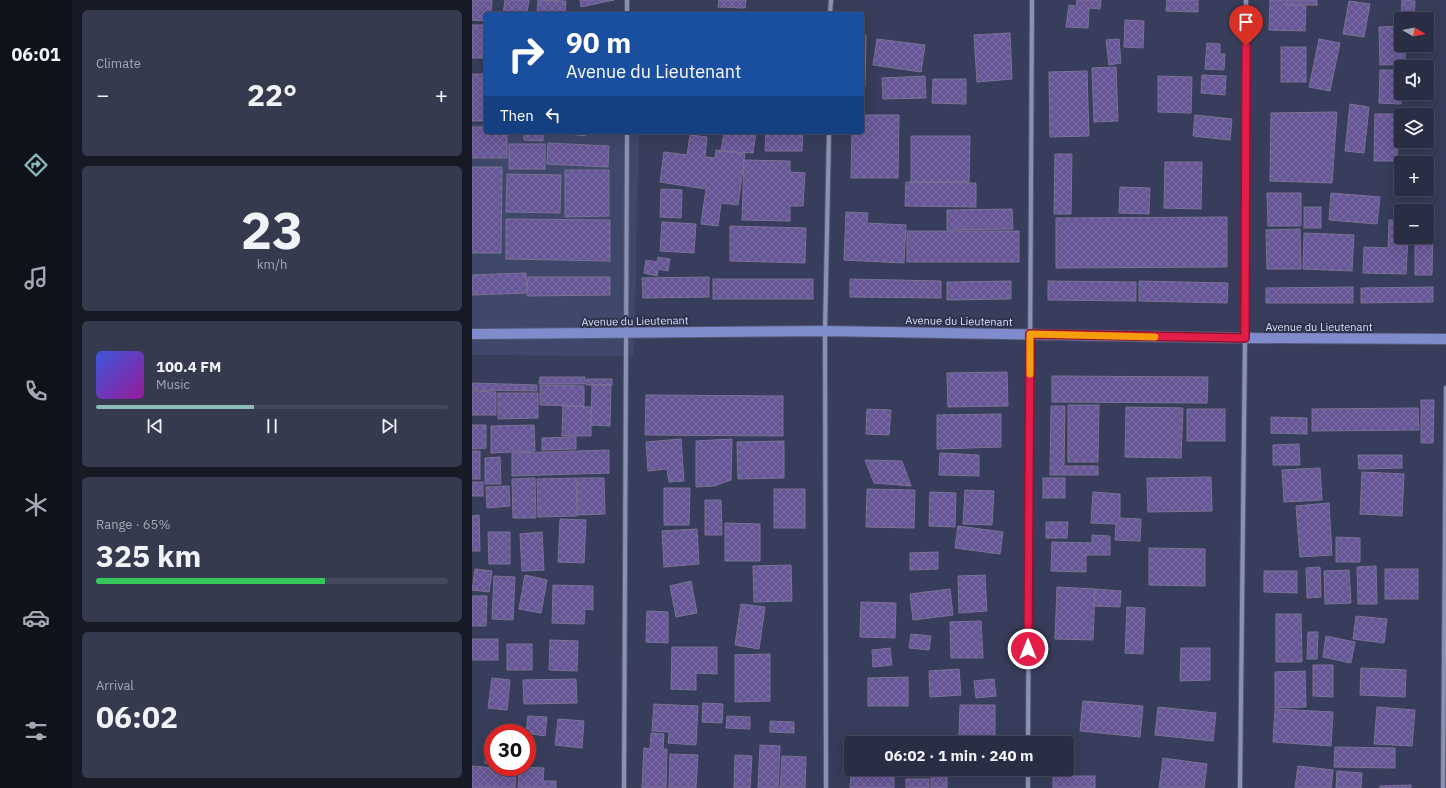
<!DOCTYPE html>
<html lang="en">
<head>
<meta charset="utf-8">
<style>
	:root { --surface:#292e44; --page:#353a4f; --text:#f1f3f6; --muted:#a5a8b2; --line:#454a5d; --accent:#8bbbb9 }
	body { margin:0; font-family:"IBM Plex Sans",sans-serif; background:var(--page); color:var(--text); height:100vh; display:flex; flex-direction:column; font-size:15px; white-space:nowrap }
	* { box-sizing:border-box; margin:0 }
	p { font-size:13px; color:var(--muted) }
	.icon { flex:none; width:22px; height:22px; fill:none; stroke:currentColor; stroke-width:2; stroke-linecap:round; stroke-linejoin:round }
	.map { position:relative; flex:1; overflow:hidden }
	.details { display:flex; flex-direction:column; gap:10px; padding:10px; background:#171925; width:400px }
	.details>* { flex:none }
	.guide { position:absolute; left:12px; top:12px; width:380px; height:122px; border-radius:4px; box-shadow:0 4px 16px #0002,0 0 0 1px var(--line); background:#1a4fa0; color:#fff; overflow:hidden }
	.needle { width:26px; rotate:100deg }
	.tools { position:absolute; left:922px; top:12px; display:grid; gap:8px }
	.tools a { display:grid; place-items:center; width:40px; height:40px; border-radius:4px; background:var(--surface); box-shadow:0 4px 16px #0002,0 0 0 1px var(--line); font-size:20px }
	.speed { position:absolute; left:12px; top:724px; display:flex; gap:8px; font-size:20px; font-weight:700; text-align:center }
	.speed>* { display:grid; place-content:center; width:52px; height:52px; border-radius:50%; background:var(--surface); box-shadow:0 4px 16px #0002,0 0 0 1px var(--line); line-height:1 }
	.speed .limit { border:6px solid #d22; background:#fff; color:#111 }
	.pin { position:absolute; display:grid; place-items:center; width:34px; height:34px; color:#fff; margin:-41px -17px; border-radius:50% 50% 50% 0; rotate:-45deg; box-shadow:0 0 4px #0007 }
	.pin .icon { rotate:45deg }
	.me { position:absolute; width:44px; margin:-22px; rotate:0deg; stroke-linejoin:round; filter:drop-shadow(0 0 3px #0008) }
	.turn { display:flex; align-items:center; gap:14px; height:84px; padding:0 16px; font-size:18px }
	.turn .icon { width:52px; height:52px; stroke-width:2.5 }
	.turn b { display:block; font-size:28px; line-height:34px }
	.then { display:flex; align-items:center; height:38px; padding:0 16px; background:#0003; gap:8px; font-size:15px }
	.big { font-size:30px; font-weight:700; line-height:1.1 }
	.details .widget { flex:1; display:flex; flex-direction:column; justify-content:center; gap:6px; min-width:0; padding:0 14px; border-radius:6px; background:var(--page) }
	.details .dial { align-items:center; gap:0 }
	.dial b { font-size:52px; line-height:1 }
	.song { display:flex; align-items:center; gap:12px }
	.cover { width:48px; height:48px; border-radius:6px; background:linear-gradient(135deg,hsl(230 70% 55%),hsl(300 70% 35%)) }
	.played { height:4px; border-radius:2px; background:linear-gradient(90deg,var(--accent) 45%,var(--line) 45%) }
	.keys { display:flex; justify-content:space-around; direction:ltr }
	.heat { display:flex; justify-content:space-between; align-items:center; font-size:22px; direction:ltr }
	.charge { height:6px; border-radius:3px; background:linear-gradient(90deg,#34c759 65%,var(--line) 0) }
	.trip { position:absolute; left:372px; top:736px; width:230px; height:40px; border-radius:4px; background:var(--surface); box-shadow:0 4px 16px #0002,0 0 0 1px var(--line); font-weight:700; line-height:40px; text-align:center }
	main { display:flex; flex:1; min-height:0 }
	.tab-bar { display:flex; flex-direction:column; width:72px; justify-content:space-around; align-items:center; background:#10121b; color:var(--muted) }
	.tab-bar .icon { width:28px; height:28px }
	.tab-bar .active { color:var(--accent) }
	.tab-bar b { font-size:18px; color:var(--text) }
	.map>svg:first-child { display:block }
</style>
</head>
<body>
<main>
<nav class="tab-bar">
<b>06:01</b>
<svg class="icon active" aria-label="directions" viewBox="0 0 24 24"><path d="M12 3l9 9-9 9-9-9zM9 14v-3h6M13 9l2 2-2 2"/></svg>
<svg class="icon" aria-label="music" viewBox="0 0 24 24"><path d="M9 18V5l10-2v13"/><circle cx="6" cy="18" r="3"/><circle cx="16" cy="16" r="3"/></svg>
<svg class="icon" aria-label="phone" viewBox="0 0 24 24"><path d="M5 4h4l2 5-3 2q2 4 5 5l2-3 5 2v4C11 20 4 13 5 4z"/></svg>
<svg class="icon" aria-label="climate" viewBox="0 0 24 24"><path d="M12 3v18M4 7l16 10M4 17L20 7"/></svg>
<svg class="icon" aria-label="car" viewBox="0 0 24 24"><path d="M5 17H2v-5l4-1 3-4h7l3 4 3 1v5h-3M9 17h6M6 11h13"/><circle cx="7" cy="17" r="2"/><circle cx="17" cy="17" r="2"/></svg>
<svg class="icon" aria-label="filters" viewBox="0 0 24 24"><path d="M4 7h16M4 17h16"/><circle cx="9" cy="7" r="2"/><circle cx="15" cy="17" r="2"/></svg>
</nav>
<section class="details">
<div class="widget"><p>Climate</p>
<div class="heat"><a>−</a><b class="big">22°</b><a>+</a></div>
</div>
<div class="widget dial"><b>23</b><p>km/h</p></div>
<div class="widget">
<div class="song"><i class="cover"></i><div><b>100.4 FM</b><p>Music</p></div></div>
<div class="played"></div>
<div class="keys"><svg class="icon" aria-label="previous" viewBox="0 0 24 24"><path d="M18 5L8 12l10 7zM5 5v14"/></svg><svg class="icon" aria-label="pause" viewBox="0 0 24 24"><path d="M8 5v14M16 5v14"/></svg><svg class="icon" aria-label="next" viewBox="0 0 24 24"><path d="M6 5l10 7-10 7zM19 5v14"/></svg></div>
</div>
<div class="widget"><p>Range · 65%</p><b class="big">325 km</b><div class="charge"></div></div>
<div class="widget"><p>Arrival</p><b class="big">06:02</b></div>
</section>
<div class="map">
<svg width="974" height="788" viewBox="0 0 974 788">
	<defs>
		<pattern id="building-cross-hatch" width="8" height="8" patternUnits="userSpaceOnUse"><rect width="8" height="8" fill="#665695"/><path d="M0 0l8 8M0 8l8-8" fill="none" stroke="#7b6ea4"/></pattern>
	</defs>
	<rect width="100%" height="100%" fill="#373d5a"/>
	<path fill="#3f476a" d="M0,124h14v8h153l-5,224 -162,-1z"/>
	<g fill="url(#building-cross-hatch)" stroke="#7a7294">
		<path d="M0,0h20l-1,14h-5v7l-14,-1z"/>
		<path d="M33,0h24l-2,14h-24z"/>
		<path d="M66,0l28,1 -1,13h-28z"/>
		<path d="M108,0h34l-33,7z"/>
		<path d="M247,0h27l-1,8 -27,-1z"/>
		<path d="M605,0h24l-1,9 -11,-1 -1,20 -22,-1 3,-22 7,1z"/>
		<path d="M695,0h31v12l-32,-1z"/>
		<path d="M798,0h17v5l19,1 -1,25 -36,-1z"/>
		<rect x="815" y="0" width="30" height="5"/>
		<path d="M930,0l13,1 -1,18h-13z"/>
		<path d="M877,1l21,3 -6,33 -21,-3z"/>
		<path d="M653,20l19,1 -1,27 -19,-1z"/>
		<rect x="0" y="25" width="14" height="33"/>
		<path d="M929,26v19h4v19l-25,1 -1,-38z"/>
		<path d="M538,33l2,46 -35,3 -3,-47z"/>
		<path d="M390,35h4l-1,51h-3z"/>
		<path d="M405,39l48,6 -4,27 -48,-7z"/>
		<path d="M647,39l2,24 -12,2 -3,-25z"/>
		<path d="M847,39l21,4 -10,48 -21,-4z"/>
		<path d="M735,43l13,1v10h5l-1,16 -19,-1z"/>
		<rect x="809" y="47" width="25" height="35"/>
		<path d="M644,67l2,54 -24,1 -2,-54z"/>
		<path d="M908,70h21v34l-22,-1z"/>
		<path d="M615,71l2,65 -39,1 -1,-65z"/>
		<rect x="0" y="74" width="12" height="47"/>
		<path d="M730,75l24,1 -1,19 -24,-2z"/>
		<path d="M453,76l1,22 -43,1 -1,-21z"/>
		<path d="M686,76l34,1 -1,36 -33,-1z"/>
		<path d="M461,79h33v25l-34,-1z"/>
		<path d="M878,104l19,3 -5,46 -19,-2z"/>
		<path d="M865,112l-5,71 -62,-2 1,-68z"/>
		<path d="M903,114h23l-1,47h-23z"/>
		<path d="M390,115h37l-1,63h-47l1,-46h10z"/>
		<path d="M723,115l37,4 -2,21 -37,-4z"/>
		<path d="M0,127h14v5h21v26h-35z"/>
		<path d="M52,132h19v9l-19,-1z"/>
		<path d="M82,132h32l-1,4z"/>
		<path d="M252,132h32l-3,21 -32,-2z"/>
		<path d="M294,132h37l-1,19h-37z"/>
		<path d="M218,135l17,2 -2,20 10,1 1,-8 29,4 -7,51 -17,-2 -3,23 -17,-2 5,-35 -46,-7 4,-30 23,3z"/>
		<path d="M439,136h59l-1,46h-58z"/>
		<path d="M76,143l61,3 -1,21 -61,-3z"/>
		<rect x="37" y="144" width="36" height="25"/>
		<path d="M583,154h17l-1,60h-17z"/>
		<path d="M272,160l46,1v11l15,1 -2,33h-13v15l-48,-1z"/>
		<path d="M693,162h37l-1,47 -37,-1z"/>
		<path d="M0,167h30l-1,86h-29z"/>
		<path d="M93,170h44v46l-44,1z"/>
		<path d="M35,174l54,1 -1,38 -54,-1z"/>
		<path d="M434,182l70,1v24l-71,-1z"/>
		<path d="M648,187l30,1 -1,26 -30,-1z"/>
		<path d="M189,189l21,1 -1,28 -21,-1z"/>
		<path d="M795,193h34v33h-33z"/>
		<path d="M859,193l49,4 -3,27 -48,-4z"/>
		<rect x="832" y="207" width="17" height="21"/>
		<path d="M540,209l1,20 -66,1v-20z"/>
		<path d="M374,212l22,1 -1,10 39,2 -2,38 -60,-3z"/>
		<path d="M755,217v50l-171,1v-50z"/>
		<path d="M34,219l104,1v41l-104,-2z"/>
		<path d="M917,220l12,1v16h7l-2,37 -43,-1 1,-26 24,1z"/>
		<path d="M190,222l34,2 -2,29 -34,-2z"/>
		<path d="M955,225h6l-1,50h-17v-38h12z"/>
		<path d="M258,226l76,2 -1,35 -75,-2z"/>
		<path d="M828,229l1,40h-34l-1,-39z"/>
		<rect x="435" y="231" width="112" height="31"/>
		<path d="M832,233l50,2 -2,36 -49,-2z"/>
		<path d="M186,257l12,2 -2,12 -10,-2 -1,7 -13,-3 2,-13 11,2z"/>
		<path d="M54,273l1,20 -55,2v-20z"/>
		<path d="M56,277h82v18l-83,1z"/>
		<path d="M237,277v20l-66,1 -1,-20z"/>
		<rect x="241" y="279" width="100" height="20"/>
		<path d="M378,279l91,2v17l-91,-1z"/>
		<path d="M539,281v18l-64,1v-18z"/>
		<path d="M576,281l88,1v19l-88,-1z"/>
		<path d="M667,281l89,2 -1,20 -88,-2z"/>
		<path d="M881,287v16h-87v-15z"/>
		<path d="M961,287v15l-72,1v-15z"/>
		<path d="M535,372l1,34 -60,1 -1,-34z"/>
		<path d="M580,376l156,1 -1,26 -155,-1z"/>
		<path d="M68,377h45v7h-46z"/>
		<path d="M115,379h25v6h-26z"/>
		<path d="M0,383l65,2v6l-65,-1z"/>
		<path d="M68,385l44,1v20l-44,-1z"/>
		<path d="M120,385h19l-1,41 -19,-1z"/>
		<path d="M0,391l24,1v23h-24z"/>
		<path d="M26,393h40v25l-40,1z"/>
		<path d="M174,395l137,1v40l-138,-1z"/>
		<path d="M949,400h13l-1,43h-12z"/>
		<path d="M596,405h31l-1,57h-30z"/>
		<path d="M91,406l28,1v29h-29z"/>
		<path d="M579,406h14l-1,60h34v9h-48z"/>
		<path d="M654,407l57,1 -2,50 -56,-1z"/>
		<path d="M946,408l1,22 -107,1v-22z"/>
		<path d="M395,409l24,1 -2,25 -23,-1z"/>
		<rect x="715" y="409" width="38" height="32"/>
		<path d="M529,414v33l-64,2v-34z"/>
		<path d="M799,417l36,1v16l-36,-1z"/>
		<path d="M0,425h14v23l-14,1z"/>
		<path d="M62,425l1,26 -44,2v-27z"/>
		<path d="M104,437v12l-34,1v-12z"/>
		<path d="M209,439l3,42 -15,1 -2,-13 -19,2 -2,-29z"/>
		<path d="M260,439l-1,41 -17,6 -18,1v-46z"/>
		<path d="M312,441v37l-46,1 -1,-37z"/>
		<path d="M827,444l1,21h-27v-20z"/>
		<path d="M137,450v23l-97,3v-23z"/>
		<rect x="0" y="451" width="8" height="28"/>
		<path d="M468,453l39,2v21l-40,-1z"/>
		<path d="M886,455h44v13l-43,1z"/>
		<path d="M28,457l1,27h-16v-26z"/>
		<path d="M393,460l37,1 9,25 -37,-3z"/>
		<path d="M848,468l2,32 -38,2 -2,-32z"/>
		<path d="M890,472l42,2 -2,42 -42,-2z"/>
		<path d="M739,477l1,34 -64,1 -1,-34z"/>
		<path d="M63,478l1,40h-23l-1,-39z"/>
		<path d="M104,478l1,38 -39,1 -1,-38z"/>
		<path d="M105,478h27l1,36 -27,1z"/>
		<rect x="571" y="478" width="22" height="20"/>
		<rect x="0" y="482" width="11" height="14"/>
		<path d="M37,486l1,20 -23,2 -1,-21z"/>
		<path d="M192,488h26l-1,37h-25z"/>
		<rect x="302" y="489" width="31" height="39"/>
		<path d="M395,489l48,1 -1,38 -48,-1z"/>
		<path d="M493,490l29,1 -2,34 -29,-1z"/>
		<path d="M458,492l26,1 -1,34 -26,-1z"/>
		<path d="M621,492l27,2v24l21,1 -1,22 -25,-1 1,-16 -25,-1z"/>
		<path d="M233,500h16l1,35h-17z"/>
		<path d="M857,503l3,52 -32,2 -4,-51z"/>
		<path d="M7,515l1,36h-8v-35z"/>
		<path d="M88,519l26,1 -2,43 -26,-1z"/>
		<path d="M574,522h22l-1,16h-21z"/>
		<path d="M253,523l35,1v37h-35z"/>
		<path d="M486,526l45,6 -3,22 -45,-6z"/>
		<path d="M225,529l2,35 -35,3 -2,-36z"/>
		<path d="M16,532h22v32h-21z"/>
		<path d="M70,532l2,38 -22,1 -2,-37z"/>
		<path d="M620,535l18,1v19h-24v17l-35,-1 1,-29 40,1z"/>
		<path d="M864,537l24,1v24h-24z"/>
		<path d="M677,548l56,1v37l-56,-1z"/>
		<path d="M466,552v17l-28,1v-17z"/>
		<path d="M319,565l1,36 -38,1 -1,-36z"/>
		<path d="M904,566l1,38h-19l-1,-37z"/>
		<path d="M848,567l1,30 -14,1 -1,-30z"/>
		<path d="M3,569l17,2 -3,21 -17,-2z"/>
		<rect x="913" y="569" width="33" height="30"/>
		<path d="M877,570l2,33 -26,1 -1,-33z"/>
		<path d="M792,571h33v22l-33,-1z"/>
		<path d="M53,575l22,5 -6,33 -22,-4z"/>
		<path d="M513,575l2,36 -28,2 -1,-37z"/>
		<path d="M22,576l21,1 -2,43 -21,-1z"/>
		<path d="M219,581l6,32 -21,4 -6,-31z"/>
		<path d="M81,585l40,1v24l-8,-1 -1,15 -32,-1z"/>
		<path d="M585,587l38,2 -2,51 -38,-1z"/>
		<path d="M478,589l3,26 -40,5 -3,-26z"/>
		<path d="M623,589l26,2 -1,16 -26,-1z"/>
		<path d="M0,596h15l-1,30h-14z"/>
		<path d="M389,602l35,1 -1,35 -35,-1z"/>
		<path d="M269,604l24,3 -6,42 -24,-4z"/>
		<path d="M655,607l18,1 -2,46 -18,-1z"/>
		<path d="M175,611l21,1v31l-22,-1z"/>
		<path d="M804,614h25l1,48h-26z"/>
		<path d="M884,616l31,3 -3,24 -31,-4z"/>
		<path d="M509,621l2,37h-32l-1,-36z"/>
		<path d="M836,632h10l-1,27h-10z"/>
		<path d="M439,634l20,2 -2,14 -20,-2z"/>
		<path d="M854,636l29,6 -4,21 -28,-6z"/>
		<rect x="0" y="639" width="26" height="21"/>
		<path d="M78,640l28,1 -1,30 -28,-1z"/>
		<rect x="35" y="644" width="25" height="26"/>
		<path d="M200,647h45v27l-21,-1v17l-25,-1z"/>
		<path d="M418,648l2,17 -19,2 -1,-17z"/>
		<path d="M709,648h29v32l-30,1z"/>
		<path d="M298,654v47l-35,1v-47z"/>
		<path d="M841,665h20v32l-20,-1z"/>
		<path d="M889,668l45,2 -1,27 -45,-2z"/>
		<path d="M487,669l2,26 -31,2 -1,-26z"/>
		<path d="M833,671l1,36 -31,1v-36z"/>
		<path d="M436,677v29h-40v-28z"/>
		<path d="M20,678l18,2 -3,30 -19,-2z"/>
		<path d="M104,679l1,24 -53,1 -1,-24z"/>
		<path d="M522,679l2,17 -20,2 -2,-17z"/>
		<path d="M611,701l60,5 -3,31 -60,-6z"/>
		<path d="M231,703l20,1 -1,19 -20,-1z"/>
		<path d="M182,704l44,2 -2,39 -28,-2 1,-11 -17,-1z"/>
		<path d="M488,705h35v32h-36z"/>
		<path d="M686,707l58,6 -3,28 -58,-6z"/>
		<path d="M905,707l38,3 -3,36 -38,-2z"/>
		<path d="M803,709l58,3 -2,34 -58,-4z"/>
		<path d="M56,716l19,1 -2,19 -19,-3z"/>
		<path d="M255,716l23,1v12l-24,-1z"/>
		<path d="M86,719l26,2 -2,27 -27,-3z"/>
		<path d="M298,721l24,1v11l-24,-1z"/>
		<path d="M179,733l13,1 -1,15h4l-1,39h-24l2,-40 6,1z"/>
		<path d="M16,743h5v21l-8,-1z"/>
		<path d="M288,745l20,1 -2,42h-20z"/>
		<path d="M863,747l60,1v20l-61,-1z"/>
		<path d="M198,754l28,1 -2,33h-27z"/>
		<path d="M263,755l17,1 -2,32h-16z"/>
		<path d="M310,756l24,1 -1,31h-25z"/>
		<path d="M691,758l44,6 -3,24h-45z"/>
		<path d="M0,766l44,4 -1,18h-43z"/>
		<path d="M826,766l35,4 -2,18h-36z"/>
		<path d="M47,767l25,1 -1,13h13v7h-38z"/>
		<rect x="459" y="769" width="16" height="19"/>
		<path d="M865,771l25,2 -1,15h-25z"/>
		<path d="M422,773v15h-44l1,-14z"/>
		<rect x="581" y="776" width="42" height="12"/>
		<rect x="434" y="779" width="23" height="9"/>
		<path d="M939,785v3h-31v-2z"/>
	</g>
	<g fill="none" stroke-linecap="round" stroke-linejoin="round">
		<g stroke="#545871" stroke-width="6">
			<g id="minor">
				<path d="M155,14v-14"/>
				<path d="M358,14l1,-14"/>
				<path d="M556,743l4,-743"/>
				<path d="M152,788l3,-656"/>
				<path d="M354,788l-1,-457 4,-199"/>
				<path d="M556,788v-19"/>
				<path d="M768,788l5,-450 1,-338"/>
				<path d="M971,788l3,-400"/>
			</g>
		</g>
		<g stroke="#545871" stroke-width="12">
			<path id="primary" d="M0,334l353,-3 420,7 201,1"/>
		</g>
		<use href="#minor" stroke="#8a92b4" stroke-width="4"/>
		<use href="#primary" stroke="#7e8bcd" stroke-width="10"/>
	</g>
	<g fill="none" stroke-linecap="round" stroke-linejoin="round">
		<g stroke="#92132f" stroke-width="10">
			<path id="route" d="M556,649l2,-315 215,4 1,-292"/>
		</g>
		<use href="#route" stroke="#e11d48" stroke-width="7"/>
		<path stroke="#f59e0b" stroke-width="7" d="M558,374v-40l125,3"/>
	</g>
	<g text-anchor="middle" stroke-width="4" stroke-linejoin="round" paint-order="stroke">
		<g font-size="11" fill="#dbdff2" stroke="#2d334f">
			<text transform="translate(163 321) rotate(-1)" y="4">Avenue du Lieutenant</text>
			<text transform="translate(487 321) rotate(1)" y="4">Avenue du Lieutenant</text>
			<text x="847" y="331">Avenue du Lieutenant</text>
		</g>
	</g>
</svg>
<div class="tools">
<a><svg class="needle" viewBox="-14 -14 28 28"><path d="M0-13l5 13h-10z" fill="#e53935"/><path d="M0 13l5-13h-10z" fill="#a5a8b2"/></svg></a>
<a><svg class="icon" aria-label="sound" viewBox="0 0 24 24"><path d="M4 9h4l5-4v14l-5-4H4zM17 9q2 3 0 6"/></svg></a>
<a><svg class="icon" aria-label="layers" viewBox="0 0 24 24"><path d="M12 4l9 5-9 5-9-5zM3 14l9 5 9-5"/></svg></a>
<a>+</a>
<a>−</a>
</div>
<div class="speed"><div class="limit">30</div></div>
<div class="pin" style="left:774px;top:46px;background:#d93025"><svg class="icon" aria-label="arrive" viewBox="0 0 24 24"><path d="M6 21V4h12l-3 4 3 4H6"/></svg></div>
<svg class="me" style="left:556px;top:649px" viewBox="-20 -20 40 40"><circle r="17" fill="#e11d48" stroke="#fff" stroke-width="3"/><path d="M0-11L8 9 0 5-8 9z" fill="#fff"/></svg>
<div class="trip">06:02 · 1 min · 240 m</div>
<div class="guide">
<div class="turn"><svg class="icon" aria-label="right" viewBox="0 0 24 24"><path d="M7 20v-9h11M14 6l5 5-5 5"/></svg><div><b>90 m</b>Avenue du Lieutenant</div></div>
<div class="then">Then<svg class="icon" aria-label="left" viewBox="0 0 24 24"><path d="M17 20v-9H6M10 6l-5 5 5 5"/></svg></div>
</div>
</div>
</main>
</body>
</html>
